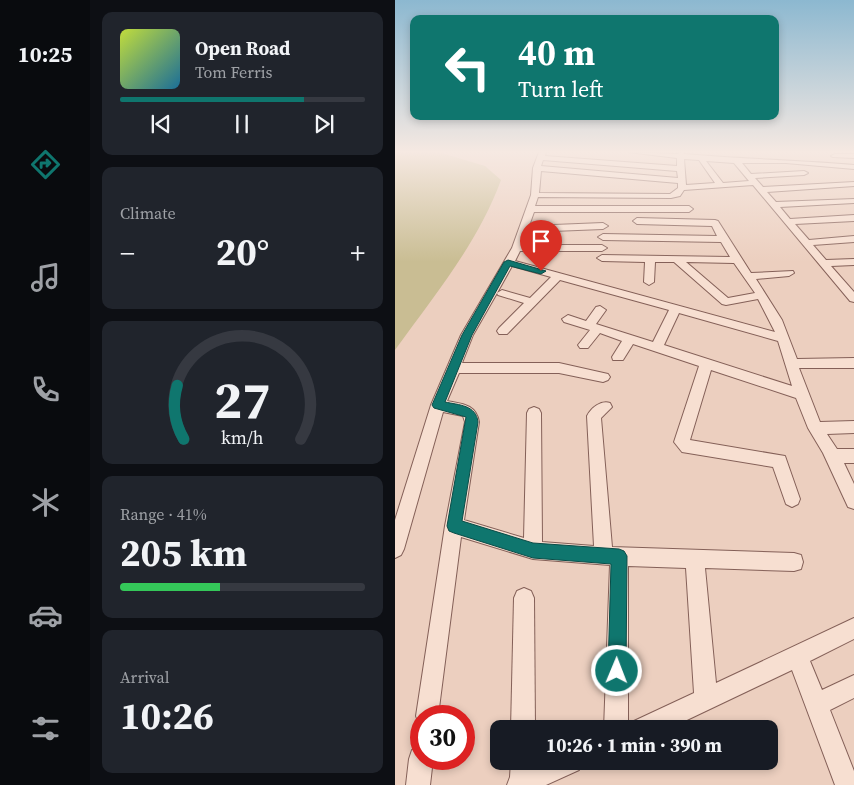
<!DOCTYPE html>
<html lang="en">
<head>
<meta charset="utf-8">
<style>
	:root { --surface:#171b24; --page:#20242c; --text:#f1f3f6; --muted:#9ea1a6; --line:#363941; --accent:#0f766e }
	body { margin:0; font-family:"Source Serif 4",serif; background:var(--page); color:var(--text); height:100vh; display:flex; flex-direction:column; font-size:19px; white-space:nowrap }
	* { box-sizing:border-box; margin:0 }
	p { font-size:16px; color:var(--muted) }
	.icon { flex:none; width:28px; height:28px; fill:none; stroke:currentColor; stroke-width:2; stroke-linecap:round; stroke-linejoin:round }
	.map { position:relative; flex:1; overflow:hidden }
	.drawer { display:flex; flex-direction:column; gap:12px; padding:12px; background:#0d0f14; width:305px }
	.drawer>* { flex:none }
	.banner { position:absolute; left:15px; top:15px; width:369px; height:105px; border-radius:10px; box-shadow:0 2px 8px #0003; background:#0f766e; color:#fff; overflow:hidden }
	.speed { position:absolute; left:15px; top:705px; display:flex; gap:10px; font-size:25px; font-weight:700; text-align:center }
	.speed>* { display:grid; place-content:center; width:65px; height:65px; border-radius:50%; background:var(--surface); box-shadow:0 2px 8px #0003; line-height:1 }
	.speed .limit { border:8px solid #d22; background:#fff; color:#111 }
	.pin { position:absolute; display:grid; place-items:center; width:42px; height:42px; color:#fff; margin:-51px -21px; border-radius:50% 50% 50% 0; rotate:-45deg; box-shadow:0 0 5px #0007 }
	.pin .icon { rotate:45deg }
	.me { position:absolute; width:55px; margin:-28px; rotate:1deg; stroke-linejoin:round; filter:drop-shadow(0 0 4px #0008) }
	.turn { display:flex; align-items:center; gap:18px; height:105px; padding:0 25px; font-size:22px }
	.turn .icon { width:65px; height:65px; stroke-width:2.5 }
	.turn b { display:block; font-size:35px; line-height:42px }
	.big { font-size:38px; font-weight:700; line-height:1.1 }
	.drawer .card { flex:1; display:flex; flex-direction:column; justify-content:center; gap:8px; min-width:0; padding:0 18px; border-radius:10px; background:var(--page) }
	.drawer .dial { align-items:center; gap:0 }
	.dial svg { height:130px; overflow:visible; fill:none; stroke:var(--line); stroke-width:7; stroke-linecap:round; text-anchor:middle }
	.dial text { fill:var(--text); stroke:none }
	.song { display:flex; align-items:center; gap:15px }
	.cover { width:60px; height:60px; border-radius:8px; background:linear-gradient(135deg,hsl(70 70% 55%),hsl(200 70% 35%)) }
	.played { height:5px; border-radius:2px; background:linear-gradient(90deg,var(--accent) 75%,var(--line) 75%) }
	.keys { display:flex; justify-content:space-around; direction:ltr }
	.heat { display:flex; justify-content:space-between; align-items:center; font-size:28px; direction:ltr }
	.charge { height:8px; border-radius:4px; background:linear-gradient(90deg,#34c759 41%,var(--line) 0) }
	.trip { position:absolute; left:95px; top:720px; width:288px; height:50px; border-radius:10px; background:var(--surface); box-shadow:0 2px 8px #0003; font-weight:700; line-height:50px; text-align:center }
	main { display:flex; flex:1; min-height:0 }
	.tabs { display:flex; flex-direction:column; width:90px; justify-content:space-around; align-items:center; background:#090b0e; color:var(--muted) }
	.tabs .icon { width:35px; height:35px }
	.tabs .on { color:var(--accent) }
	.tabs b { font-size:22px; color:var(--text) }
	.map>svg:first-child { display:block }
</style>
</head>
<body>
<main>
<nav class="tabs">
<b>10:25</b>
<svg class="icon on" aria-label="directions" viewBox="0 0 24 24"><path d="M12 3l9 9-9 9-9-9zM9 14v-3h6M13 9l2 2-2 2"/></svg>
<svg class="icon" aria-label="music" viewBox="0 0 24 24"><path d="M9 18V5l10-2v13"/><circle cx="6" cy="18" r="3"/><circle cx="16" cy="16" r="3"/></svg>
<svg class="icon" aria-label="phone" viewBox="0 0 24 24"><path d="M5 4h4l2 5-3 2q2 4 5 5l2-3 5 2v4C11 20 4 13 5 4z"/></svg>
<svg class="icon" aria-label="climate" viewBox="0 0 24 24"><path d="M12 3v18M4 7l16 10M4 17L20 7"/></svg>
<svg class="icon" aria-label="car" viewBox="0 0 24 24"><path d="M5 17H2v-5l4-1 3-4h7l3 4 3 1v5h-3M9 17h6M6 11h13"/><circle cx="7" cy="17" r="2"/><circle cx="17" cy="17" r="2"/></svg>
<svg class="icon" aria-label="filters" viewBox="0 0 24 24"><path d="M4 7h16M4 17h16"/><circle cx="9" cy="7" r="2"/><circle cx="15" cy="17" r="2"/></svg>
</nav>
<section class="drawer">
<div class="card">
<div class="song"><i class="cover"></i><div><b>Open Road</b><p>Tom Ferris</p></div></div>
<div class="played"></div>
<div class="keys"><svg class="icon" aria-label="previous" viewBox="0 0 24 24"><path d="M18 5L8 12l10 7zM5 5v14"/></svg><svg class="icon" aria-label="pause" viewBox="0 0 24 24"><path d="M8 5v14M16 5v14"/></svg><svg class="icon" aria-label="next" viewBox="0 0 24 24"><path d="M6 5l10 7-10 7zM19 5v14"/></svg></div>
</div>
<div class="card"><p>Climate</p>
<div class="heat"><a>−</a><b class="big">20°</b><a>+</a></div>
</div>
<div class="card dial"><svg viewBox="0 0 100 80">
<path d="M14 69A42 42 0 1 1 86 69"/>
<path d="M14 69A42 42 0 0 1 10 36" stroke="#0f766e"/>
<text x="50" y="56" font-size="32" font-weight="700">27</text>
<text x="50" y="72" font-size="11">km/h</text>
</svg></div>
<div class="card"><p>Range · 41%</p><b class="big">205 km</b><div class="charge"></div></div>
<div class="card"><p>Arrival</p><b class="big">10:26</b></div>
</section>
<div class="map">
<svg width="459" height="785" viewBox="0 0 459 785">
	<rect width="100%" height="100%" fill="#eccfbf"/>
	<path fill="#c9bd93" d="M0,152h43l47,14 16,14c-23,63 -67,116 -106,170z"/>
	<g fill="none" stroke-linecap="round" stroke-linejoin="round">
		<g stroke="#846058" stroke-width="2">
			<g id="minor">
				<path d="M144,152h7l-1,4 132,10v-8l-49,-6 49,2 6,-2 1,2c56,5 113,6 170,11v4l-68,-6h-44l9,11 53,-3 4,2 -4,2 -49,3 8,9 91,-5v4l-87,6 9,10 78,-3v4l-74,4 10,12 64,-4v6l-59,3 14,16 45,-4v6l-41,3 13,15 28,-1v6l-23,1 23,26v10l-4,-1 -97,-116 -69,5 -4,6 -9,2 -133,-1 -3,9h154l4,3 -4,3h-155l-5,14 74,-3 5,3 -5,3 -76,3 -4,13h79l5,3 -5,3h-82l-5,10 260,71 -17,-33 -32,6 -4,-1 -48,-42h-19l-1,20 -5,3 -5,-3 1,-20 -43,-1 -5,-3 5,-3 128,2 -9,-15 -118,-2 -5,-3 5,-3 114,2 -5,-10 -75,-2 -4,-3 4,-3 78,2 3,1 33,52 42,-2 1,2 -5,3 -33,3 26,41 15,39 57,-1v10h-55l21,54 34,-1v12l-27,1 10,15h17v14h-10l10,21v25l-6,-2 -25,-54 -15,-25 -12,-30 -85,-28 -21,70 95,16 15,43 -2,5 -6,3 -6,-3 -13,-37 -91,-15 -8,-10 25,-76 -66,-22 -10,16h-10l-1,-3 10,-16 -22,-8 -12,15h-8l-2,-3 12,-15 -26,-8 -2,-3 6,-4 18,6 10,-14 4,-1 6,4 -10,14 57,18 16,-32 -109,-30 -53,54h-8l-2,-3 2,-3 25,-25 -26,-8 -1,-2 -24,42 -11,28h97l49,11 2,3 -2,3 -5,2 -44,-9h-100l-12,28c15,3 29,3 32,21l-15,98 60,18 3,-125 2,-4 5,-2 5,2 2,4 1,129 52,4 -7,-130c4,-8 14,-16 23,-13l2,4 -11,11 11,129 182,6 7,2 2,7 -2,7 -7,2 -89,-3 11,115 138,-65v21l-44,22 12,29 32,-15v23l-24,12 24,61v14h-19l-43,-115 -124,59h-38l4,-8 60,-28 -8,-125 -58,-2v163h-24l6,-164 -77,-6 -72,-22 -23,179h-17v9l-2,-1 -3,-8 29,-190 20,-104 -2,-6 -20,-4 -39,137 -3,6 -6,3v-38l36,-115 30,-70 51,-87 19,-53 2,-27zM289,159l15,1 16,23 -29,2zM148,160l134,11 1,7 -137,-12zM311,161l28,2 15,18 -26,2zM146,171l137,12v5l-8,6 -131,-1zM291,262l48,1 21,30 -27,5zM117,266l39,11 -21,21 -28,-8 -5,3zM284,313l99,28 14,45 -128,-41z"/>
				<path d="M440,154h19v4l-21,-1 -2,-1z"/>
				<path d="M129,588l7,3 3,7 1,131h-24l3,-131 3,-7z"/>
				<path d="M26,747v12h12l-3,26h-24l3,-26 3,-9z"/>
				<path d="M116,761h24v4l7,-4h40l-3,9 -33,15h-39l3,-8z"/>
			</g>
		</g>
		<use href="#minor" fill="#f7dfd1" fill-rule="evenodd"/>
	</g>
	<linearGradient id="sky" x2="0" y2="1"><stop stop-color="#8cb8d0"/><stop offset="0.58" stop-color="#f6e9e2"/><stop offset="1" stop-color="#f6e9e2" stop-opacity="0"/></linearGradient>
	<rect width="459" height="262" fill="url(#sky)"/>
	<path fill="#0f766e" stroke="#0a4d48" d="M113,260l38,11 -5,3 -31,-8 -38,69 -27,67c14,3 31,3 33,20l-16,99 71,22 86,6 5,2 3,5 -1,115 -2,7 -7,2 -6,-2 -3,-7 3,-107 -78,-6 -79,-25 -5,-2 -2,-5 19,-109 -32,-9 -2,-3 30,-70 42,-73z"/>
</svg>
<div class="speed"><div class="limit">30</div></div>
<div class="pin" style="left:146px;top:271px;background:#d93025"><svg class="icon" aria-label="arrive" viewBox="0 0 24 24"><path d="M6 21V4h12l-3 4 3 4H6"/></svg></div>
<svg class="me" style="left:222px;top:671px" viewBox="-20 -20 40 40"><circle r="17" fill="#0f766e" stroke="#fff" stroke-width="3"/><path d="M0-11L8 9 0 5-8 9z" fill="#fff"/></svg>
<div class="trip">10:26 · 1 min · 390 m</div>
<div class="banner">
<div class="turn"><svg class="icon" aria-label="left" viewBox="0 0 24 24"><path d="M17 20v-9H6M10 6l-5 5 5 5"/></svg><div><b>40 m</b>Turn left</div></div>
</div>
</div>
</main>
</body>
</html>
